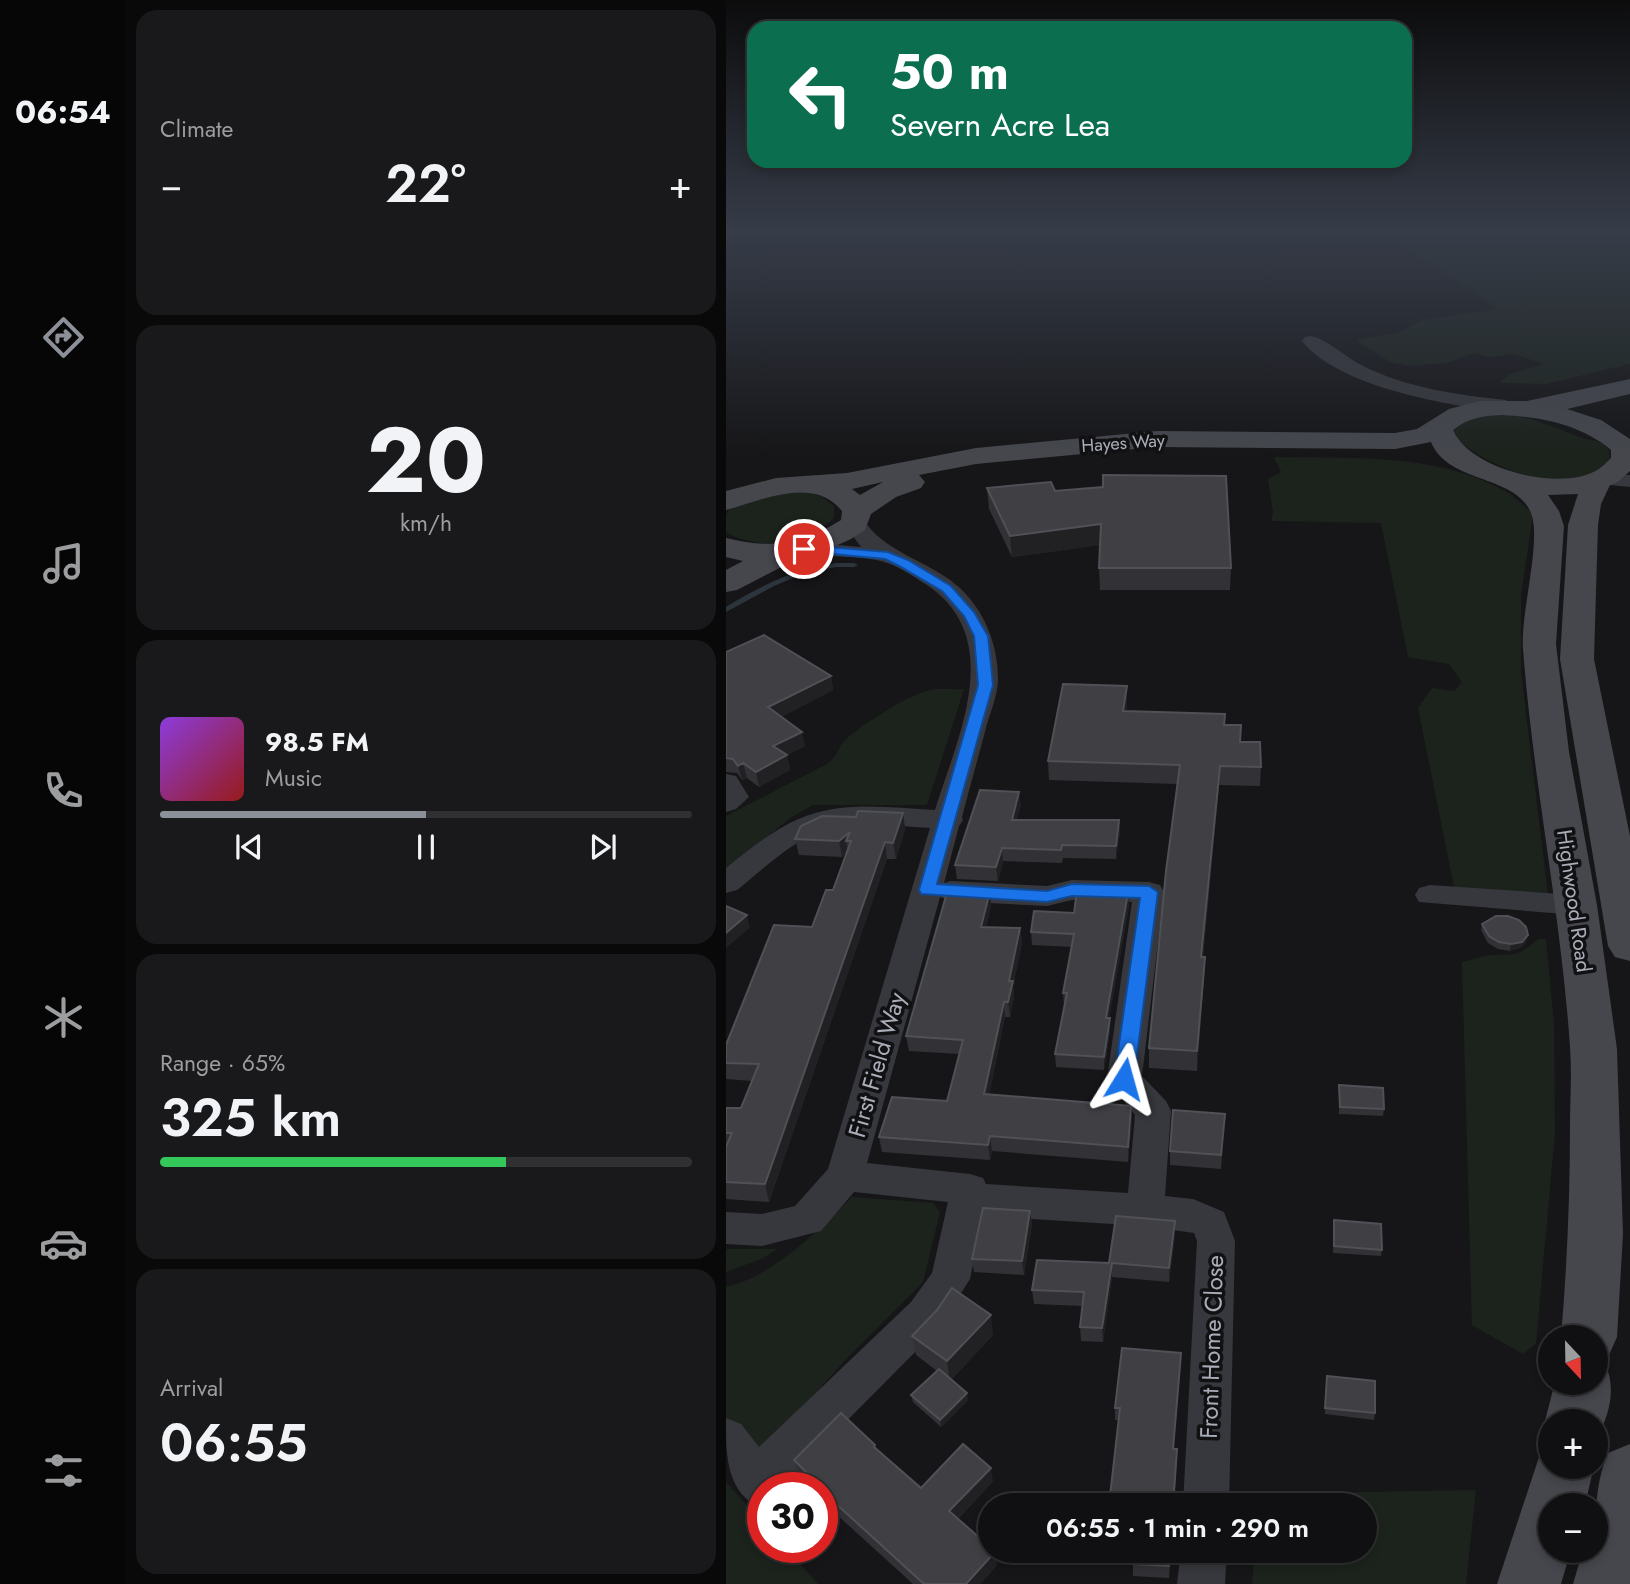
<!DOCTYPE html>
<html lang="en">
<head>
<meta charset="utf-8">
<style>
	:root { --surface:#101012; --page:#19191b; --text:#f1f3f6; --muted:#9c9d9f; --line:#303032; --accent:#8c9099 }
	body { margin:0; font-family:Jost,sans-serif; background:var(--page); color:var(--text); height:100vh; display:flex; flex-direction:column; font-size:26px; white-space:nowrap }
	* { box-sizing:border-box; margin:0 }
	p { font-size:23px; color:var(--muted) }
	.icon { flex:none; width:38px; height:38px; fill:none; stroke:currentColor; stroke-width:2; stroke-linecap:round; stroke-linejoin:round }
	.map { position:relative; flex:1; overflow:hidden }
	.panel { display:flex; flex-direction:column; gap:10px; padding:10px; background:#09090a; width:600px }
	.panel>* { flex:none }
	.top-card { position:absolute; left:21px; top:21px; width:665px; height:147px; border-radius:21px; box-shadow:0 4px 10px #0003,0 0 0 2px var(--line); background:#0b6e4f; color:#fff; overflow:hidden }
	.needle { width:46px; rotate:158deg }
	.buttons { position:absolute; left:812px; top:1325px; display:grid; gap:14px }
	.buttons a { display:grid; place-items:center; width:70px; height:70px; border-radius:50%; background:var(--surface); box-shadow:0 4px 10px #0003,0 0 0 2px var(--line); font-size:35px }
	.speed { position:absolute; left:21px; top:1472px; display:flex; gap:14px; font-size:35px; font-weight:700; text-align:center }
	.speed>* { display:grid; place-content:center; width:91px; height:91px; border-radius:50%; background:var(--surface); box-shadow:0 4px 10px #0003,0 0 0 2px var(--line); line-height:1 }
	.speed .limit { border:10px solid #d22; background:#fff; color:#111 }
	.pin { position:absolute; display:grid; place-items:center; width:60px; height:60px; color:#fff; margin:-30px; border:4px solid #fff; border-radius:50%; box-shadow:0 2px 7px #0007 }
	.me { position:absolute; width:77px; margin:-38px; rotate:8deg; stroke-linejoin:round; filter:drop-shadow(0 0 5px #0008) }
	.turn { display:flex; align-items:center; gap:24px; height:147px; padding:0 28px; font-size:32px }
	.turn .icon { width:91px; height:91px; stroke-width:2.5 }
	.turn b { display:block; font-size:49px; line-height:60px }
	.big { font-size:52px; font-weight:600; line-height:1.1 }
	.panel .card { flex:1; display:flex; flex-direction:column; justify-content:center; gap:10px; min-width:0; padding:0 24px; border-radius:21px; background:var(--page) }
	.panel .dial { align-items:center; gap:0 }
	.dial b { font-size:91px; line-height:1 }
	.song { display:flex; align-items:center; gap:21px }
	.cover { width:84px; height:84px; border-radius:10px; background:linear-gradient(135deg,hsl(270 70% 55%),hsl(0 70% 35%)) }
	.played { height:7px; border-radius:4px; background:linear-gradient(90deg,var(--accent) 50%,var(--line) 50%) }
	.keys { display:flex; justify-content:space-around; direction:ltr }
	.heat { display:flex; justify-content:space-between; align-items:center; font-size:38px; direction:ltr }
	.charge { height:10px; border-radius:5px; background:linear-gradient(90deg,#34c759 65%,var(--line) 0) }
	.trip { position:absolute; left:252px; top:1493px; width:399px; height:70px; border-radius:35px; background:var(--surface); box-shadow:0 4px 10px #0003,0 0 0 2px var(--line); font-weight:600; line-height:70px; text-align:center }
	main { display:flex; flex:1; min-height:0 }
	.tab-bar { display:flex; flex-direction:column; width:126px; justify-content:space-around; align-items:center; background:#060607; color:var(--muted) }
	.tab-bar .icon { width:49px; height:49px }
	.tab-bar .on { color:var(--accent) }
	.tab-bar b { font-size:32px; color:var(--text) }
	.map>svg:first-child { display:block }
</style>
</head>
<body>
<main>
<nav class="tab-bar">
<b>06:54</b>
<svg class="icon on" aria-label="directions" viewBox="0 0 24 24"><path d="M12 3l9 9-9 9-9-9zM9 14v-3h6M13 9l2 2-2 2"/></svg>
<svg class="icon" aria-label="music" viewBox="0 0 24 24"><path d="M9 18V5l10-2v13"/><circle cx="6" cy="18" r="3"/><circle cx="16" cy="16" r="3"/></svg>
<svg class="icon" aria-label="phone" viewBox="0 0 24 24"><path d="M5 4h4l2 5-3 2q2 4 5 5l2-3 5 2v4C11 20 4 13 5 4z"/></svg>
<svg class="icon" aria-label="climate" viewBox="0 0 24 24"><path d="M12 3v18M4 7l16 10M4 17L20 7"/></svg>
<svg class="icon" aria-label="car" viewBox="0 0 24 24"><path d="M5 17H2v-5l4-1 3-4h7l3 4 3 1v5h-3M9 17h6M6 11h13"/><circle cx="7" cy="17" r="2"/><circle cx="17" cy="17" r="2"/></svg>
<svg class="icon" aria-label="filters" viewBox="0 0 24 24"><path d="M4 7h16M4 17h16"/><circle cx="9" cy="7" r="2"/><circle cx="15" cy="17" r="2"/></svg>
</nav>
<section class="panel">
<div class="card"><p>Climate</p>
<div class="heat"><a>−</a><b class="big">22°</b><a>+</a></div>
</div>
<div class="card dial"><b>20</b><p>km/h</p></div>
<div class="card">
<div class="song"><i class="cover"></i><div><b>98.5 FM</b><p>Music</p></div></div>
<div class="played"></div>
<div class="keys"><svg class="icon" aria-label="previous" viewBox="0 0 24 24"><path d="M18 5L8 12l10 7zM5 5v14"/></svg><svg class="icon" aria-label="pause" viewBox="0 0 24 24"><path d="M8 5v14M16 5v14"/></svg><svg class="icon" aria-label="next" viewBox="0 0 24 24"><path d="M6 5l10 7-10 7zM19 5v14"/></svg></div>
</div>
<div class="card"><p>Range · 65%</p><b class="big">325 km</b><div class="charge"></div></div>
<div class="card"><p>Arrival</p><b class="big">06:55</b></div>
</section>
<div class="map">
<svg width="904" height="1584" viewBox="0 0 904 1584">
	<rect width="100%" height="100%" fill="#161618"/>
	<g fill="#1c231d">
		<path d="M659,233h245v131l-84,20 -47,-1 11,-9 35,-10 -32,-10 -24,3 -14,-4 -29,10 -37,3 -19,-4 -34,-22 42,-7 24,-13 77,-11z"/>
		<path d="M774,412c29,5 51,14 79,25 12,4 20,2 30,12l1,11c-33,46 -129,6 -160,-27l10,-12z"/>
		<path d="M548,457c76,2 160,-5 229,33 11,5 21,16 30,24l-12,82v76l28,231 -93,-6 -38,-189 14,-20 23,3 7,-9 -13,-18 -41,-7 -27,-134 -110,-2 2,-9 -5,-33 13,-7z"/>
		<path d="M73,491l22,5 13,10v12c-28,26 -74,34 -108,14 0,-5 0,-13 0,-17 6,-19 56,-21 73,-24z"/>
		<path d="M238,689l-37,116h-114l-23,13 -64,52v-54l101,-52c13,-10 10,-16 19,-25 16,-14 64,-46 85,-49 10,-2 22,0 33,-1z"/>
		<path d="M812,939h8l8,85 1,109 -19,210 -13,11 -51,-29 -10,-363c9,-2 20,-6 29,-7 27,-1 25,2 47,-16z"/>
		<path d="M126,1197l81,6 7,9 -17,70 -77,77 -85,95 -19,-8 -16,4v-163c46,-10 93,-57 126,-90z"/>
		<path d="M0,1249h52l-17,10 -35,13z"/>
		<path d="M0,1482l37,41v24h22l33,37h-92z"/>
		<path d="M750,1490l-10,94h-214l3,-33 110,-1v-45h-106l1,-11z"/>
	</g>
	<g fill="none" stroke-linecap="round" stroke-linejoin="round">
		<path fill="#2c353c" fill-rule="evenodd" d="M110,563h18l4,2 -4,2h-18l-31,6 -31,13 -48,26v-5c35,-21 69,-39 110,-44z"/>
		<g fill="#37383d" fill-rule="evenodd">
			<path d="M585,336c18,4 35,22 52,30 45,22 94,29 143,34l9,6c-8,10 -28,4 -40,2 -49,-7 -141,-26 -173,-67l3,-4z"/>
			<path d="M880,474l24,1v12l-31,-3 -3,-4 3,-4z"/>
			<path d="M129,518l8,1c21,32 57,39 87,61 32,23 49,63 48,102 -1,14 -7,29 -11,42 -8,31 -17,62 -25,93l1,3 -4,6 -15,57 7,-2 96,5 25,-6 77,2 11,3 4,7 -22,184 24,25 5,10 -6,85 28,3 31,13 11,29 -6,264h-46l14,-264 -3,-8 -49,-7 -162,-10 -13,63 -31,49 -155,156 1,4h-22v22c-37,-18 -37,-52 -37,-92l15,6 18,23 152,-145 21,-29 16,-71 -94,-10 -33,39 -59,15 -36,-2v-32l36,2 33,-8 33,-37 102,-341c-32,-2 -67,-7 -98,-1 -31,6 -71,44 -95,63l-11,3v-25c25,-20 53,-43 83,-53 40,-14 85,-7 126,-5 22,-72 72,-171 -8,-225 -13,-8 -28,-19 -43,-23 -22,-7 -56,-5 -80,-6l-8,-2 -3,-5 3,-5 8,-2 57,5 -17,-23 3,-5zM214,897l11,4 96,5 25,-6 60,2 -25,177 28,36 -7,78 -142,-9 -3,-6 -13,-4 -103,-11z"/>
			<path d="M0,774l10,2 13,21 -13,12 -10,3z"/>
			<path d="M704,885l146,10 11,3 4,7 -4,7 -11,3 -157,-13 -4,-7 4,-7z"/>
			<path d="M455,1550h46l-2,34h-48z"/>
		</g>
		<g fill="#45474d" fill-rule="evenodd">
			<path d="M904,379v15l-63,15 34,11 29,19v32l-12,11 -8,3 -9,19 -3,21 -4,134 36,177v125l-15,-4 -7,-11 -48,-287 8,-134 10,-31 -30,1 11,16 5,15 -8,118 13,108 28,153 20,144 6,185 -6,103 -8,18 -13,5 9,3c12,28 4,51 -9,78v-20h-46v11l-5,-11 10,-39h41v-45h-35c6,-71 9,-140 9,-211 0,-26 2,-53 0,-79 -9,-134 -37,-265 -47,-398 -3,-35 19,-108 8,-136 -16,-39 -83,-29 -100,-71l-36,7 -238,-2 -181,17 -57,11 6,7 -4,6 -25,9 -25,17 -6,16 -14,9 -31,14 -25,7 -58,30 -11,2v-22l17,-9 -17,-4v-19c45,11 75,7 115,-18l1,-9c-29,-36 -81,-10 -116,-1v-19l50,-13 71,-5 129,-25 181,-17 238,2 22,-4 32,-20 31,-8h47zM775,415c39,2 79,9 110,35v8c-4,4 -8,8 -12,11 -36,24 -129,1 -146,-39 15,-12 29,-14 48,-15zM157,482l-23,13 -8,-6z"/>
			<path d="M824,1442v24h44l-9,39h-35v45h21l-10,34h-64l46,-139z"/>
			<path d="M904,1444v140h-57l10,-34h13c0,-35 -2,-64 12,-97z"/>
		</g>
	</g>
	<g fill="#323236">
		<path d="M261,488l68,3 176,77 -1,22h-130l-1,-22 1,-23 -88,12 -23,-48z"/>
		<path d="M0,652l105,24 2,14 -52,27 24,29 -18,9 3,15 -31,17 -12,-9 -5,2 -5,-7 -11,-1z"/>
		<path d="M401,704l-1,7 99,14 15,17 21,25 -1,19 -41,-1 -16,172h2l-1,20 -7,94 -48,-3v-20l29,-264 -129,-4 -1,-19z"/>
		<path d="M295,805l-5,15h103l1,13 -4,26 -53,-1 -1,5 -59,-2 -5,20 -41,-2 -2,-14z"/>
		<path d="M177,813l2,16 -9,30h-9l-118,343 -43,-3v-91h15l11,-27 -26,-2v-34l86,-118 21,-37 14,-37 -5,4 -43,-2 -4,-16z"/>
		<path d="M264,891l1,15 -5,21 34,1 2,15 -9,43 1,10 -4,21h-5l-16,78 142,11 1,15 -4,41 -136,-11 -2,9 -108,-8 -3,-15 68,-36 12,-47 -50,-3 -3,-15z"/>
		<path d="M403,906l-20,112 1,13 -6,39 -48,-3 -1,-13 9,-48 -1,-13 9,-46 -40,-2 -1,-13 43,-19z"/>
		<path d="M756,924l44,18 -6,6 -10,3 -12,-2 -10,-6 -7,-13z"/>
		<path d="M613,1085l45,24 -1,7 -44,-2z"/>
		<path d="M498,1128l-3,41 -51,-4v-14z"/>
		<path d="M304,1211l2,13 -8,51 -50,-3 -2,-13z"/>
		<path d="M608,1220l48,30 -1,6 -48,-3z"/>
		<path d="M449,1221v14l-6,47 -57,-5 -9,65 -22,-1 -1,-14 2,-21 -48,-2 -2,-14 77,-27z"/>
		<path d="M267,1335l-42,45 17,20 -27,27 -28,-25 -2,-7 26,-24 -21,-16 -4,-19z"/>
		<path d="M455,1353l-7,96 3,12 -3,44h-65l10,-85h-4v-12z"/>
		<path d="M600,1382l49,31 -1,7 -49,-6z"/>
		<path d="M149,1445l1,4 45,39 72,-7 -35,38 37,33 2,13 -17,19h-67l-89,-81 -2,-5v-10h-10l-14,-14 -4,-14z"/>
		<path d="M445,1550l-2,28 -36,-2v-12z"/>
	</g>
	<g fill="#212124">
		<path d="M375,524v21l-89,12 -2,-21z"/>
		<path d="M105,676l2,14 -62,32 -3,-15z"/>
		<path d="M401,686v18l-3,26 -1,-19z"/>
		<path d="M76,732l3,14 -29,14 -3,-14z"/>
		<path d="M61,755l3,15 -31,17 -3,-15z"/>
		<path d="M17,763l4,15 -5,2 -4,-14z"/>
		<path d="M494,766l-1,19 -18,192v-20z"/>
		<path d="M293,792l2,13 -8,29 -1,-14z"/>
		<path d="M177,813l2,16 -9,30 -3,-16z"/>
		<path d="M393,820l1,13 -4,26v-13z"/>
		<path d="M124,832l-4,9 2,11 -6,5 -3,-16z"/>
		<path d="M159,842l2,17 -118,343 -4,-18z"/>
		<path d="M276,848l1,13 -5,20 -2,-14z"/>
		<path d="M264,891l1,15 -8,36 -2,-15z"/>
		<path d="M402,893l1,13 -22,125 -1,-13z"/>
		<path d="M21,915l3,13 -24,20v-15z"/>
		<path d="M294,928l2,15 -9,43 1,10 -4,21 -2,-15 1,-21z"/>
		<path d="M802,935l-2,7 -6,6 -10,3 1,-7z"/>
		<path d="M479,957l-1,20 -7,94v-20z"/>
		<path d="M278,1002l1,15 -19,93 -2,-16z"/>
		<path d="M384,1018v13l-6,39v-13z"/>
		<path d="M405,1106l1,15 -4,41v-15z"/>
		<path d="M264,1136l2,15 -2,9 -2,-15z"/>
		<path d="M304,1211l2,13 -8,51 -2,-14z"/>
		<path d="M449,1221v14l-6,47v-14z"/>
		<path d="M386,1263v14l-9,65 -1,-14z"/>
		<path d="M265,1315l2,20 -43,46 -3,-20z"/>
		<path d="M455,1353v12l-8,96v-12z"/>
		<path d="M241,1393l1,7 -27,27 -1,-7z"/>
		<path d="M451,1449l-3,56h-1z"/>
		<path d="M265,1468l2,13 -41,44 -3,-14z"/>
		<path d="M269,1552l2,13 -17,19h-14z"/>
	</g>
	<g fill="#3f3f44" stroke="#4f5156" stroke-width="2">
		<path d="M377,475l123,1 5,92h-132l2,-44 -91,12 -23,-48 64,-6 4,9 48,-4z"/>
		<path d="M38,635l67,41 -63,31 34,25 -29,14 14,9 -31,17 -13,-9 -5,3 -5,-7 -7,-1v-106z"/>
		<path d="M337,684l64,2 -4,25 102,3 -1,11h17l-1,17h20l1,25 -41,-1 -19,191h4l-8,94 -48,-3 17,-177 14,-106 -132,-4z"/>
		<path d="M254,790l39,2 -7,28h107l-3,26 -54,-1 -1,5 -59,-2 -6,19 -41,-2z"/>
		<path d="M132,811l45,2 -10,30 -8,-1 -120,342 -39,-2v-35l6,-14h-6v-25h15l18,-44 -33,-1v-18l48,-120 38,2 14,-37h7l18,-49h-5l4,-9 -11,9 -44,-2 6,-13 21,-10 34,1z"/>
		<path d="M222,889l42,2 -9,36 39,1 -11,53h4l-5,21h-4l-20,92 147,12 -3,41 -138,-11 -2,9 -109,-8 13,-40 55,4 16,-61 -57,-4z"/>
		<path d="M351,891l51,2 -22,125h4l-6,39 -49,-3 12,-61h-4l11,-59 -43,-2 3,-21 40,2z"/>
		<path d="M0,906l21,9 -21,18z"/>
		<path d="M770,916h12l11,4 7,7 2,8 -6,7 -11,2 -12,-2 -10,-6 -7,-12z"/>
		<path d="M613,1085l44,3 1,21 -44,-2z"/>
		<path d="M447,1110l52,4 -4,41 -51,-4z"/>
		<path d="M257,1208l47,3 -8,50 -50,-2z"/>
		<path d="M390,1216l59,5 -6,47 -57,-5 -10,65 -22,-1 4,-35 -52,-2 5,-30 72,3z"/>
		<path d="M608,1220l47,4 1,26 -48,-4z"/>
		<path d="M226,1288l39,27 -44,46 -35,-25 25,-26z"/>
		<path d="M396,1348l59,5 -8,96h4l-4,56h-64l11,-97h-5z"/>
		<path d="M213,1369l28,24 -27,27 -29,-25z"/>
		<path d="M601,1376l48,5v32l-50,-5z"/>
		<path d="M115,1413l34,32 -1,2 47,41 42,-44 28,24 -42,43 41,36v3l5,2 -29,32h-42l-102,-93v-3l-28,-28z"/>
		<path d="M408,1550h36l-1,16 -36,-2z"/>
	</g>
	<linearGradient id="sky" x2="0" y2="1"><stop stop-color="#0c0c0d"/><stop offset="0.51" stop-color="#363c48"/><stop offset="1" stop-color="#363c48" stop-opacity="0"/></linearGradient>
	<rect width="904" height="455" fill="url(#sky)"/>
	<path fill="#1a73e8" stroke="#114b97" stroke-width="2" d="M78,545l84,7 20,8 43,26 23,26 14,24 5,49 -56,199 110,7 25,-7 77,2 9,6 -24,187 -3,6 -7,2 -7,-2 -3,-6 26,-181 -68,-2 -25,6 -126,-8 -2,-4 59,-205 -4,-49 -10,-20 -22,-25 -43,-25 -14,-7 -85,-8 -2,-2z"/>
	<g text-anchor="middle" stroke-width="7" stroke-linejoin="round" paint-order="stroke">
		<g font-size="18" fill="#a8adb8" stroke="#111113">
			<text transform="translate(397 443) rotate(-4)" y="6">Hayes Way</text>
		</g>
		<g font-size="21" fill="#a8adb8" stroke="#111113">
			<text transform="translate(848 901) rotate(82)" y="7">Highwood Road</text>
		</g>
		<g font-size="24" fill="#a8adb8" stroke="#111113">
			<text transform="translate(151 1065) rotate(-74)" y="8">First Field Way</text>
			<text transform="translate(486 1347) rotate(-88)" y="8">Front Home Close</text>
		</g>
	</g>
</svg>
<div class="buttons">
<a><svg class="needle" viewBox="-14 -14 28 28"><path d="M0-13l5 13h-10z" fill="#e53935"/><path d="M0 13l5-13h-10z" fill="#9c9d9f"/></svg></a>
<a>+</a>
<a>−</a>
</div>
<div class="speed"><div class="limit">30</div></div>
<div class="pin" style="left:78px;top:549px;background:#d93025"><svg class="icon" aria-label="arrive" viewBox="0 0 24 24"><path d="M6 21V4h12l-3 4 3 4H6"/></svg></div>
<svg class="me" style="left:398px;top:1079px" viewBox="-20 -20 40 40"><path d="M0-17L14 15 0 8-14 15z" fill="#1a73e8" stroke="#fff" stroke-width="4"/></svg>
<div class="trip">06:55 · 1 min · 290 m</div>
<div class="top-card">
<div class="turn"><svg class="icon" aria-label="left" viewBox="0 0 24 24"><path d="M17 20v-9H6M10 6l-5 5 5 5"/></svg><div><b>50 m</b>Severn Acre Lea</div></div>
</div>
</div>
</main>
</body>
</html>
